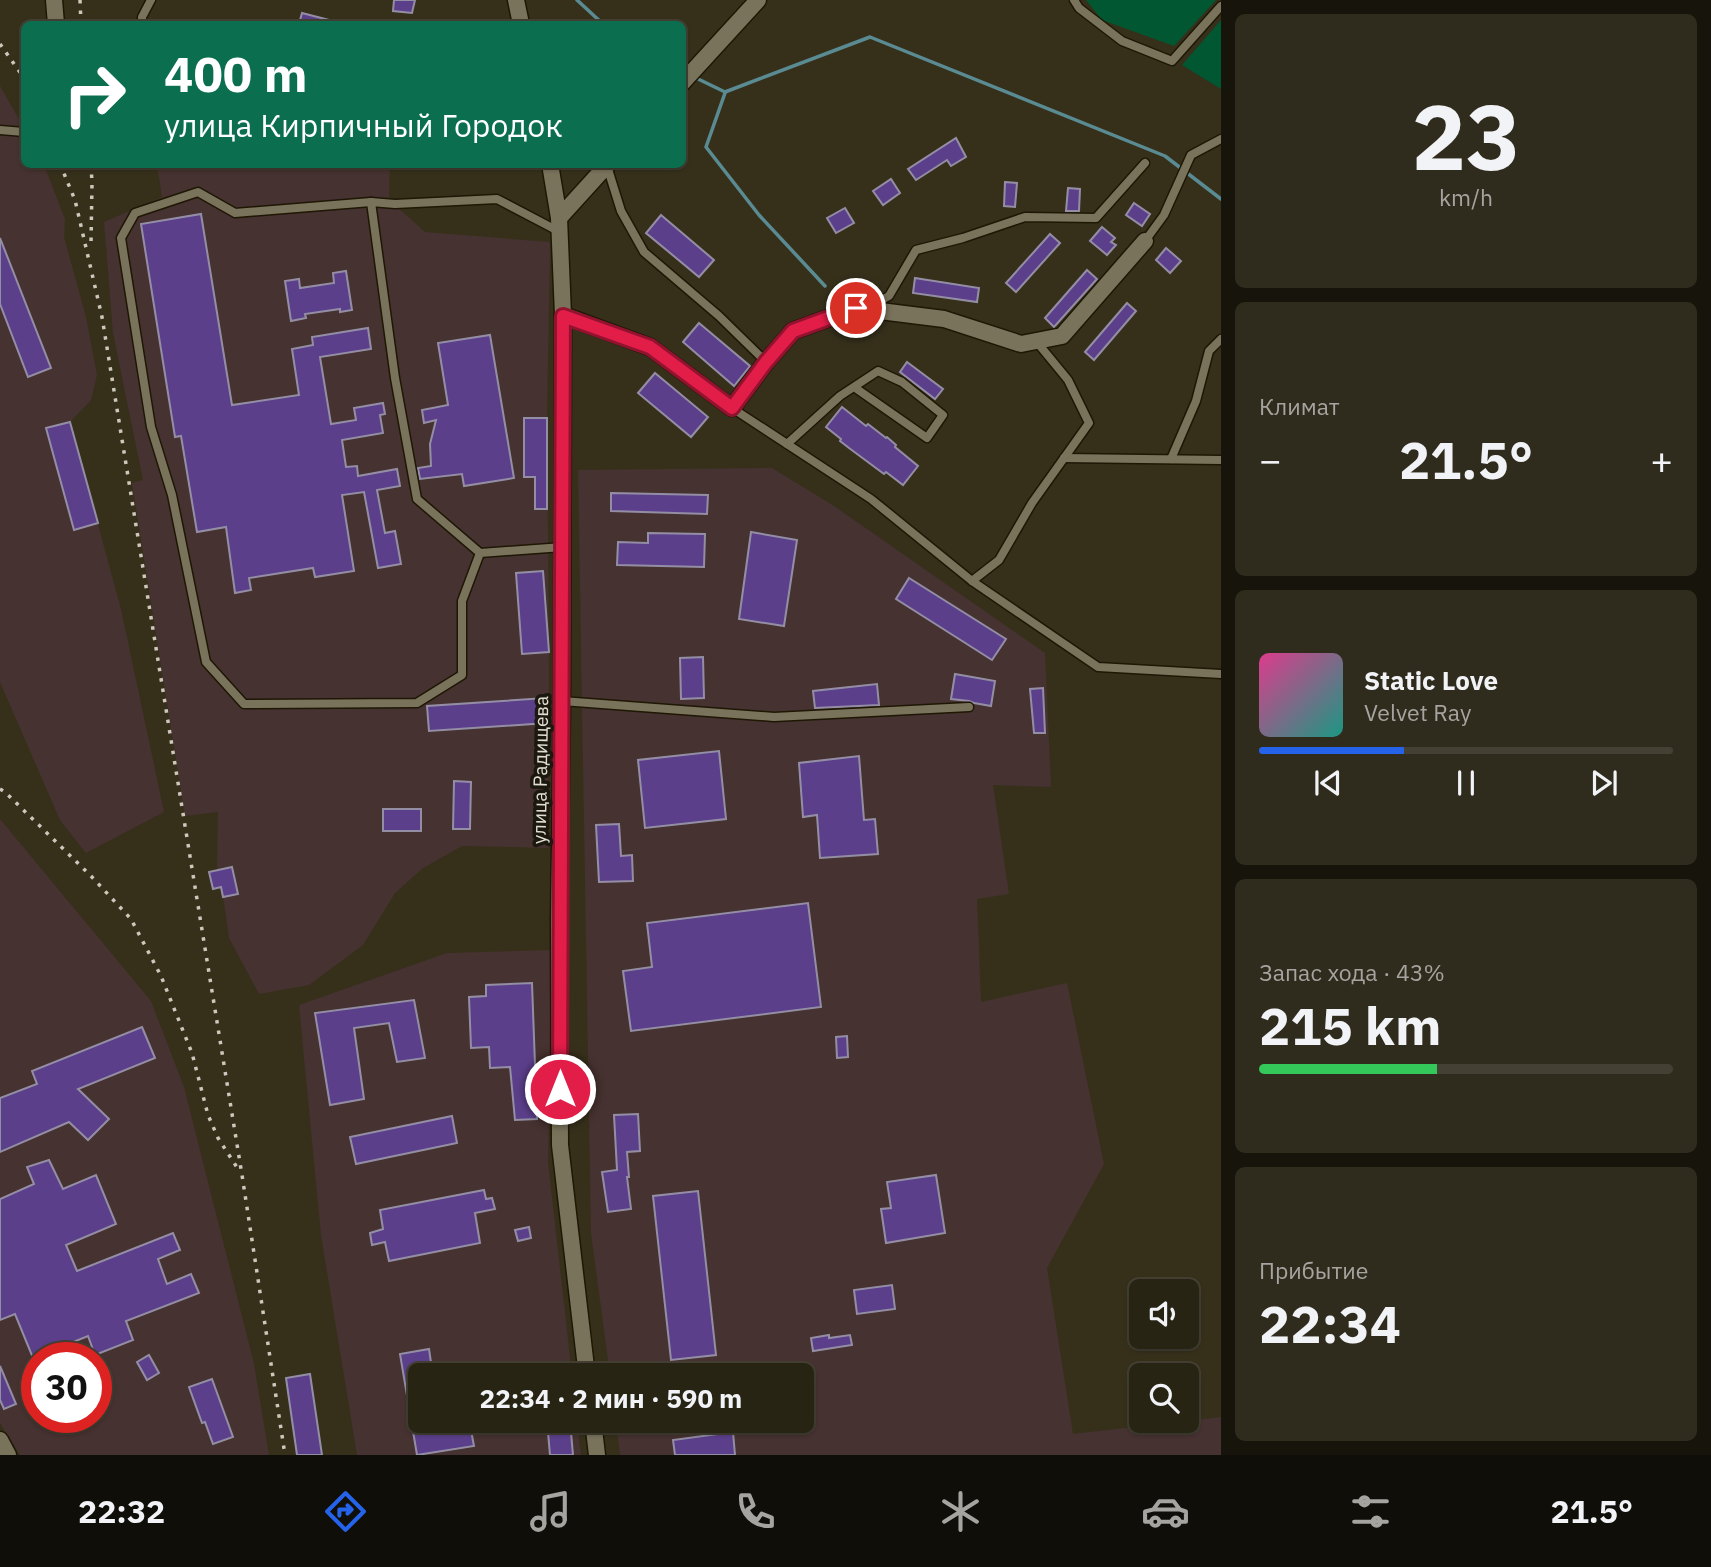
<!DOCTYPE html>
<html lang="ru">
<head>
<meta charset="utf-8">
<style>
	:root { --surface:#282414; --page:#302c1d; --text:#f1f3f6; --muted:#a5a4a0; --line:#444134; --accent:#2563eb }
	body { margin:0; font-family:"IBM Plex Sans",sans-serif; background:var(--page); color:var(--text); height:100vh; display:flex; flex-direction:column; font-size:26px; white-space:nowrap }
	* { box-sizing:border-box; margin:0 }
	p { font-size:23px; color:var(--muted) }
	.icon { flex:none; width:38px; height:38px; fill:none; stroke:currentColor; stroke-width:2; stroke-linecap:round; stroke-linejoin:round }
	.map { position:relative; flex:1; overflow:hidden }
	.panel { display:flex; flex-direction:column; gap:14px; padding:14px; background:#16140b; width:490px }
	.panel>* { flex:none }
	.guide { position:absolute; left:21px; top:21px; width:665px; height:147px; border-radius:10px; box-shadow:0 2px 5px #0004,0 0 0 2px var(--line); background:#0b6e4f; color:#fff; overflow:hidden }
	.buttons { position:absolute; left:1129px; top:1279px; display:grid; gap:14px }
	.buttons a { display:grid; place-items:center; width:70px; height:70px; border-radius:10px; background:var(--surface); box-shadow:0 2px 5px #0004,0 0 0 2px var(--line); font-size:35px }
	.speed { position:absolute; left:21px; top:1342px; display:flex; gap:14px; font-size:35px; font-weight:700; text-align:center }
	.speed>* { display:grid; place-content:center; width:91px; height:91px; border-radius:50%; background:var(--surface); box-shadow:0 2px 5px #0004,0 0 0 2px var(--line); line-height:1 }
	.speed .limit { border:10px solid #d22; background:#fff; color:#111 }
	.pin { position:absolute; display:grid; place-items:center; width:60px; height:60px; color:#fff; margin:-30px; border:4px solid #fff; border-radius:50%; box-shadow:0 2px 7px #0007 }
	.me { position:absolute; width:77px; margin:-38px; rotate:0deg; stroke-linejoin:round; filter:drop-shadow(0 0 5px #0008) }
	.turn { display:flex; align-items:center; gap:24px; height:147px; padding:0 28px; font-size:32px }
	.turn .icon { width:91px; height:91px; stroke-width:2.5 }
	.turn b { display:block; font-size:49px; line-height:60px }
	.big { font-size:52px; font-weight:700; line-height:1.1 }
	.panel .card { flex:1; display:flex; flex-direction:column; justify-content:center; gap:10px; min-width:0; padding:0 24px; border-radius:10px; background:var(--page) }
	.panel .dial { align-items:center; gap:0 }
	.dial b { font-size:91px; line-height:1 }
	.song { display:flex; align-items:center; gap:21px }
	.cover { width:84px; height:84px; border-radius:10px; background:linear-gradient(135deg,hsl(330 70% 55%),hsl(170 70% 35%)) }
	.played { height:7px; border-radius:4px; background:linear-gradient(90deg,var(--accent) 35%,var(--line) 35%) }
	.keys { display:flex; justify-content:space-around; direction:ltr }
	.heat { display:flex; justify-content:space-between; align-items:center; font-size:38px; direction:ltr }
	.charge { height:10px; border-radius:5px; background:linear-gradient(90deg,#34c759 43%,var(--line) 0) }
	.trip { position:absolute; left:408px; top:1363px; width:406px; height:70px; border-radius:10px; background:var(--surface); box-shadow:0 2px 5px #0004,0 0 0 2px var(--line); font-weight:700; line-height:70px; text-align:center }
	.menu { display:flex; height:112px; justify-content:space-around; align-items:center; background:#100e08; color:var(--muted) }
	.menu .icon { width:49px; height:49px }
	.menu .selected { color:var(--accent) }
	.menu b { font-size:32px; color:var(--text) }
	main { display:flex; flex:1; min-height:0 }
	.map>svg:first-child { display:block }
</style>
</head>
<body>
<main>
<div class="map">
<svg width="1221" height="1455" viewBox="0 0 1221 1455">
	<rect width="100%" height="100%" fill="#36301b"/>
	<g fill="#463230" fill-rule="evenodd">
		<path d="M0,86l24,42v36l20,1 21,54 -1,18 22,80 11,58 -6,25 -21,22 51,187 43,203 -78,41 -26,-33 -60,-138z"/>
		<path d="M390,164l-1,36 36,32 125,10 -3,176 2,234 -1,196 -86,-2 -39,22 -28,25 -32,52 -54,40 -50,9 -30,-56 -7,-50 -9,1 -4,-17 8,-2 1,-58 -33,4 -53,-333 11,-3 -30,-147 -9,-111 58,-25 -5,-32z"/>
		<path d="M772,468l62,38 211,147 6,134 -58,-2 16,109 -32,5 4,103 86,-19 37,181 -57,104 26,166 148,-17v38h-601l-4,-34h186v-45l-192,-1 -19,-142 -13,-763z"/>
		<path d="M0,819l151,182 33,86 70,277 15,91h-249l-20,-32zM37,1358h59v60h-59z"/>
		<path d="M551,950l-3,212 24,213 -152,1v45h157l4,34h-224l-36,-220 -22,-230 148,-52z"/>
	</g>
	<g fill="#005731">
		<path d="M1086,0h130l-42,46 -72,-26z"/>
		<path d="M1221,20v69l-39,-24z"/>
	</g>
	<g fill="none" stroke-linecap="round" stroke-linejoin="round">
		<g stroke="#5a8b93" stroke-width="3.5">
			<path d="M577,0l26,24"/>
			<path d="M694,77l31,15 145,-55 295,119 56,43"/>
			<path d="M725,93l-19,54 53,68 66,71"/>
		</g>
	</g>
	<g fill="#5c3f8b" stroke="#948ea5" stroke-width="2">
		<path d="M394,0h21l-3,13 -19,-2z"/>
		<path d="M302,13l31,8 -1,3h-33z"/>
		<path d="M956,138l10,19 -15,9 -4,-6 -31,20 -8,-11z"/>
		<path d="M891,179l9,14 -17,12 -10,-14z"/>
		<path d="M1005,182l12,1 -2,24 -11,-1z"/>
		<path d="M1068,188l12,1 -1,22h-13z"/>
		<path d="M1134,203l16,11 -8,12 -16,-11z"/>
		<path d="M845,208l9,15 -18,10 -9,-15z"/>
		<path d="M201,214l31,191 67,-10 -7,-46 21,-4 -1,-8 56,-9 3,21 -51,8 11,67 25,-4 -2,-12 29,-5 2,11 -5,1 3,18 -41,7 4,27 11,-1 1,10 39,-7 3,17 -23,4 8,43 10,-2 6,33 -23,4 -14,-76 -22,3 12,76 -39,6 -2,-9 -64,10 2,12 -16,3 -9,-66 -29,5 -16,-96 -6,1 -34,-213z"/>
		<path d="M661,215l53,45 -15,17 -53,-44z"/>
		<path d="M1102,227l13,11 -4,4 5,3 -9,10 -17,-14z"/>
		<path d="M1050,234l10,9 -44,49 -10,-9z"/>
		<path d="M0,238l51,130 -23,9 -28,-73z"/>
		<path d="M1166,248l15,13 -11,12 -14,-13z"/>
		<path d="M1087,270l10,9 -43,48 -9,-9z"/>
		<path d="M346,271l6,39 -12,2v-3l-35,5 1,4 -15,3 -6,-40 14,-2 1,9 34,-5 -1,-10z"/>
		<path d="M915,278l64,10 -2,14 -64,-9z"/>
		<path d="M1127,303l9,8 -42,49 -9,-8z"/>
		<path d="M699,323l51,43 -16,20 -51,-44z"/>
		<path d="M490,335l24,143 -50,8 -2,-12 -42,5 -2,-11 13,-2 -1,-22 6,-24 -12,3 -2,-13 26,-5 -10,-62z"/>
		<path d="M907,362l36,27 -8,10 -35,-27z"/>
		<path d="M655,373l53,44 -17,20 -53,-44z"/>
		<path d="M842,407l24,19 2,-2 18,14 1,-1 9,8 -1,2 23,19 -15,19 -17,-13 -2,2 -35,-26 -9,-7 1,-2 -15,-12z"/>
		<path d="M524,418h23v91h-12v-32h-11z"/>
		<path d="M70,422l28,101 -24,7 -28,-102z"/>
		<path d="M611,493l97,2 -1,19 -96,-3z"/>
		<path d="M751,532l46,8 -13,86 -45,-7z"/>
		<path d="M648,533l57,1 -1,33 -87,-2 1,-23 30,1z"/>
		<path d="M543,571l6,81 -27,2 -6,-81z"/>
		<path d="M909,578l97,61 -14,21 -96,-61z"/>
		<path d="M703,657l1,41 -23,1 -1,-41z"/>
		<path d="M955,674l40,7 -4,25 -17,-3 -5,-2 -18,-2z"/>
		<path d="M877,684l2,21 -64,3 -2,-17z"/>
		<path d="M1043,688l2,45h-11l-4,-44z"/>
		<path d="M546,698l1,25 -118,8 -2,-25z"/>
		<path d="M719,751l7,68 -81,9 -7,-68z"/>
		<path d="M859,756l5,64 11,-1 3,35 -58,4 -3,-43 -14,2 -4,-54z"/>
		<path d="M454,781l17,1 -1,47h-17z"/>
		<rect x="383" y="809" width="38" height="22"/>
		<path d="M619,824l2,32 11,-1 1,26 -34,1 -3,-57z"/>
		<path d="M232,867l6,27 -15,3 -2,-10 -8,2 -4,-17z"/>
		<path d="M808,903l13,104 -190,24 -8,-60 29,-4 -5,-44z"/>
		<path d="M532,983l5,136 -22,1 -5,-53 -20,1 -1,-21 -18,1 -2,-51 17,-1v-11z"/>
		<path d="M414,1000l11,58 -28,4 -8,-39 -35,5 10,71 -34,6 -15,-92z"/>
		<path d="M142,1027l13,31 -77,31 31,30 -21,21 -19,-18 -69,30v-54l37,-14 -5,-13z"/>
		<path d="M847,1036l1,21 -11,1 -1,-21z"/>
		<path d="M638,1114l2,37 -13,1 2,25h-2l4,32 -23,3 -6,-40 15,-2 -3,-55z"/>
		<path d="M452,1116l5,27 -101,21 -6,-27z"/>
		<path d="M49,1160l14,29 33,-14 20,49 -50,21 11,26 96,-38 7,17 -22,9 9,25 24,-10 8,19 -73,28 7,19 -38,15 -7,-19 -55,22 -18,-44 -15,6v-121l34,-15 -7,-17z"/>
		<path d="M936,1175l9,58 -59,10 -5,-34 10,-1 -4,-26z"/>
		<path d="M484,1190l2,9 6,-1 3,11 -20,4 5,30 -91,18 -4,-19 -13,3 -2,-12 13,-4 -3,-19z"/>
		<path d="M698,1191l18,164 -45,5 -18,-164z"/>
		<path d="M529,1227l2,11 -13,3 -3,-11z"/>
		<path d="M892,1285l3,24 -38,5 -3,-24z"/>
		<path d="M829,1335v3l21,-3 2,10 -39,6 -2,-13z"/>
		<path d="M429,1349l4,27h-13v45h20l2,9 28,-5 4,21 -57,9 -17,-101z"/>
		<path d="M149,1355l10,18 -12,7 -10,-18z"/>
		<path d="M0,1366l16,38 -12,5 -4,-9z"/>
		<path d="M310,1374l12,81h-25l-11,-77z"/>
		<path d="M212,1379l21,58 -20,7 -8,-22 -3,1 -13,-36z"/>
		<path d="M547,1421h23l3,34h-23z"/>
		<path d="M733,1432l2,23h-60l-2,-15z"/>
	</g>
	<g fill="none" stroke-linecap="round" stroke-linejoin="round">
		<g stroke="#1e1704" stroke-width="11">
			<g id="lane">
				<path d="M1074,0l5,8 43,33 50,20 49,-55"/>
				<path d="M142,24v-7l9,-17"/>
				<path d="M0,130l24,2"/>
				<path d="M607,166l14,45 23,41 75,64 47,46"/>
				<path d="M371,202l24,176 22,121 63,54"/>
				<path d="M560,232l-63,-33 -102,5 -24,-2 -136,11 -37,-21 -63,21 -14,25 30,189 21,68 34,167 38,42 173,-1 45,-28v-74l18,-48 83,-6"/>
				<path d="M1145,241l19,-26 27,-60 30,-16"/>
				<path d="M868,307l21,-11 27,-46 47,-12 62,-21 71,1 49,-55"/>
				<path d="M732,408l139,91 101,82 126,86 123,7"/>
				<path d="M787,444l53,-48 38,-25 24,11 41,33 -16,23 -73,-51"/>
				<path d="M1064,458l157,2"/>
				<path d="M1171,459l25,-58 13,-50 12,-12"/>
				<path d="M972,581l27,-21 33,-57 57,-80 -21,-43 -32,-39"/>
				<path d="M562,701l212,16 195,-10"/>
			</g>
		</g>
		<g stroke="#1e1704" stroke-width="19">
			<g id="street">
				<path d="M54,0l2,24"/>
				<path d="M516,0l5,24"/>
				<path d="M682,83l76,-83"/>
				<path d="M550,164l9,54 4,97 -1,386 -3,220 1,224 27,231"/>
				<path d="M559,218l49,-54"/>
				<path d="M563,315l87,32 82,61 34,-46 27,-31 63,-23 88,11 77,25 41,-8 83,-95"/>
				<path d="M593,1421l4,34"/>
				<path d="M0,1440l8,15"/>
			</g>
		</g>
		<use href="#lane" stroke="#7a735c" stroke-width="8"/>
		<use href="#street" stroke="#7a735c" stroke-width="16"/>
		<g stroke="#ccc8bb" stroke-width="3.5" stroke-dasharray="3.5 7" stroke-linecap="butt">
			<path d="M80,0l1,24"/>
			<path d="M0,44l24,34"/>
			<path d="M60,164l15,36 27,117 140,858 43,280"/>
			<path d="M91,164l1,19 -1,60"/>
			<path d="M0,789l5,3 86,84 40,43 30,57 31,77 16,62 10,23 20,31"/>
		</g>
	</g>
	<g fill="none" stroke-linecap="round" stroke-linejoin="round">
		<g stroke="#92132f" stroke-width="18">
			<path id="route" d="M560,1089c0,-258 3,-516 3,-773l87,31 82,61 34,-46 27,-31 63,-23"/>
		</g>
		<use href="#route" stroke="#e11d48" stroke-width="12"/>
	</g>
	<g text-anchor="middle" stroke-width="7" stroke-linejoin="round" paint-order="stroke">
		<g font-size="19" fill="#e1ddd1" stroke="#1b180f">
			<text transform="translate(540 770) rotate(-89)" y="7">улица Радищева</text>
		</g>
	</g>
</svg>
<div class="buttons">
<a><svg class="icon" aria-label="sound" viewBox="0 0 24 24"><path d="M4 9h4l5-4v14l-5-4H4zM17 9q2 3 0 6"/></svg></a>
<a><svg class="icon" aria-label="search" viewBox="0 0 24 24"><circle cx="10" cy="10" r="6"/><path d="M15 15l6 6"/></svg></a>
</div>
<div class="speed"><div class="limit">30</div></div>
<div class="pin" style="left:856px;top:308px;background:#d93025"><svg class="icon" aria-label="arrive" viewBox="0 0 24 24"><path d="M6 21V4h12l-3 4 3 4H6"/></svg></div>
<svg class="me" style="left:560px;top:1089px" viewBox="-20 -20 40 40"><circle r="17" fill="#e11d48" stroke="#fff" stroke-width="3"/><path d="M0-11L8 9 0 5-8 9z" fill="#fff"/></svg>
<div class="trip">22:34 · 2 мин · 590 m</div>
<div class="guide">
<div class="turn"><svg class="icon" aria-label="right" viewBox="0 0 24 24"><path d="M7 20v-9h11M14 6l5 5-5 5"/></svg><div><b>400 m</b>улица Кирпичный Городок</div></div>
</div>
</div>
<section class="panel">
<div class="card dial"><b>23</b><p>km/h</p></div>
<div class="card"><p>Климат</p>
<div class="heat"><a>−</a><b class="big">21.5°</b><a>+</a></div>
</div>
<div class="card">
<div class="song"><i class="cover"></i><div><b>Static Love</b><p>Velvet Ray</p></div></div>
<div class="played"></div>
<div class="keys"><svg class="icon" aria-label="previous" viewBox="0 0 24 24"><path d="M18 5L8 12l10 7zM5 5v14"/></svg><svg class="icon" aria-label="pause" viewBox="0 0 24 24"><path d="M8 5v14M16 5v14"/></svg><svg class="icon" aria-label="next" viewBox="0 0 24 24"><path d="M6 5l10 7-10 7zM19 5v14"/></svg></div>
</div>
<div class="card"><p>Запас хода · 43%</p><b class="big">215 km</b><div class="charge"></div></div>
<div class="card"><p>Прибытие</p><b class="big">22:34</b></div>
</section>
</main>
<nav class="menu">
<b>22:32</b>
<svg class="icon selected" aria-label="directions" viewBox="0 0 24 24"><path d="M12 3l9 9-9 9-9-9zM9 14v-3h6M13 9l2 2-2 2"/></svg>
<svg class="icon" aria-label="music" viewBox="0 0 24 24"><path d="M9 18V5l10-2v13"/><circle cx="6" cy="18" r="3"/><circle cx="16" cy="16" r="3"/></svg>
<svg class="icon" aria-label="phone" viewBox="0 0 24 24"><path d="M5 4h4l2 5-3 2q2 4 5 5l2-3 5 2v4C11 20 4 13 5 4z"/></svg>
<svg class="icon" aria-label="climate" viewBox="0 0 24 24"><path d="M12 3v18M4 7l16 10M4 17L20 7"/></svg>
<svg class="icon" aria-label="car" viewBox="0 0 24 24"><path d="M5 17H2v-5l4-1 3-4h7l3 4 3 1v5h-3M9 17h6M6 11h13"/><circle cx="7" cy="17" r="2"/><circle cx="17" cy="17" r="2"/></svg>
<svg class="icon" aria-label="filters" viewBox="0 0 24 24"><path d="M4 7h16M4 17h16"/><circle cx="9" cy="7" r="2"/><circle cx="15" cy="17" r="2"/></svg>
<b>21.5°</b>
</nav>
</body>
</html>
